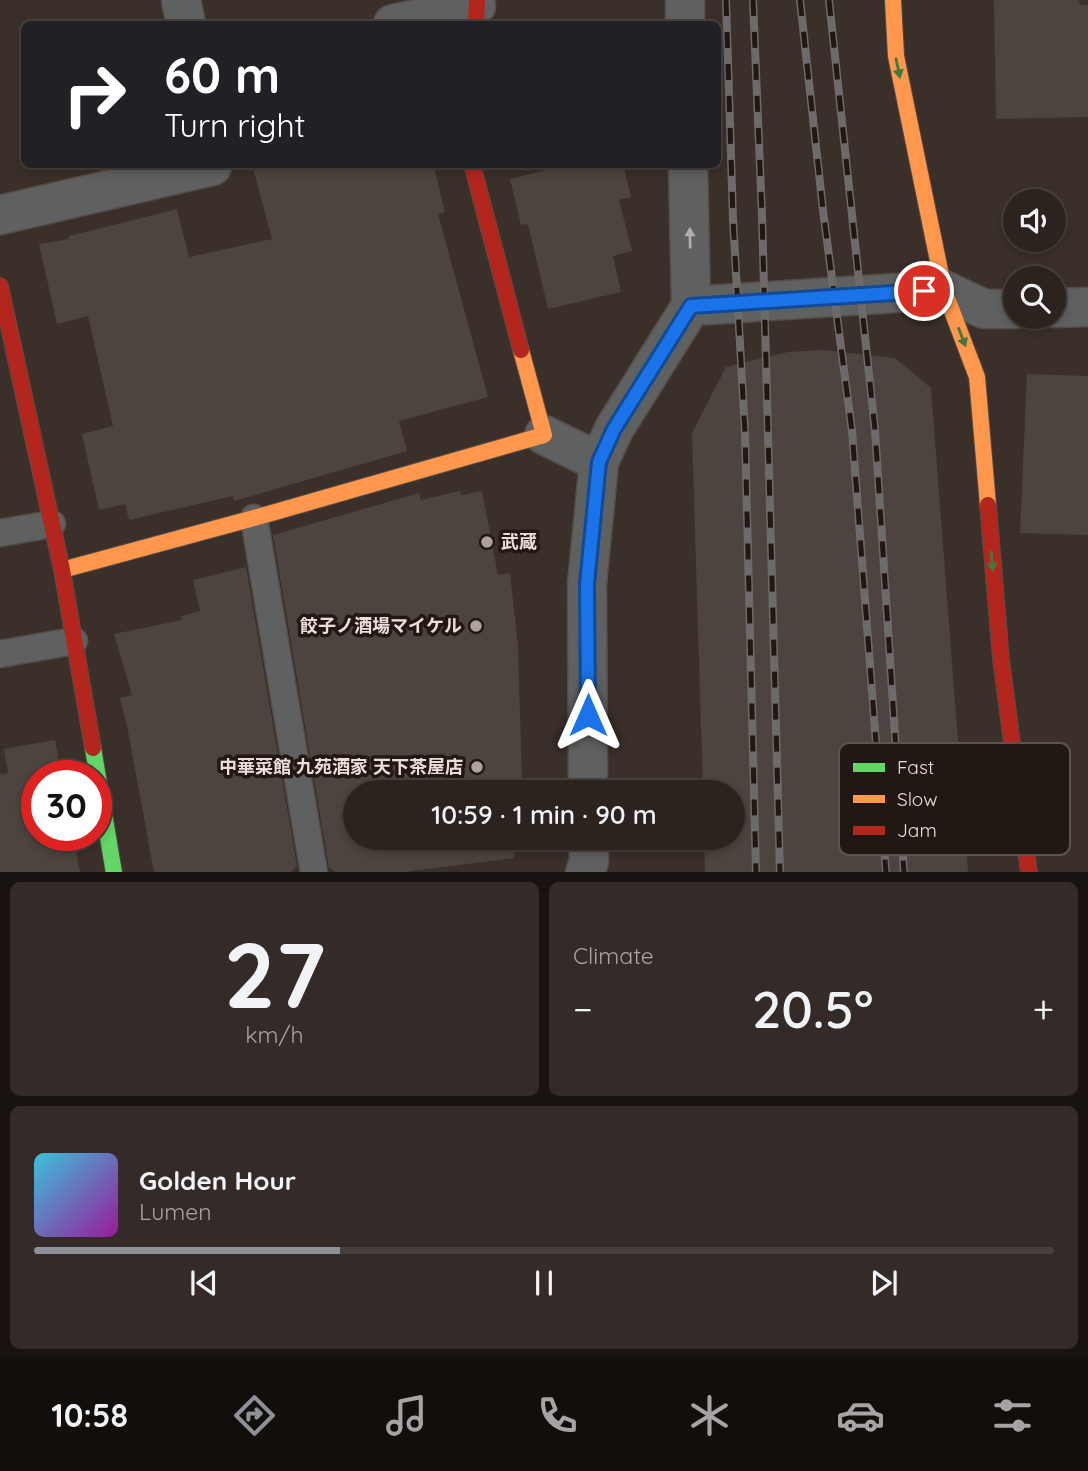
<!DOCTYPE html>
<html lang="en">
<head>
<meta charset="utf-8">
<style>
	:root { --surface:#2c231f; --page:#342b28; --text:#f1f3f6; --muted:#a6a4a4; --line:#48403d; --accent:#8c9099 }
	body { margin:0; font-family:Quicksand,"Noto Sans JP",sans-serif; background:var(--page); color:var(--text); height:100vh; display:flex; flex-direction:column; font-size:26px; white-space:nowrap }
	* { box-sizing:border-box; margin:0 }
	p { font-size:23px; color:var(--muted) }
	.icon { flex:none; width:38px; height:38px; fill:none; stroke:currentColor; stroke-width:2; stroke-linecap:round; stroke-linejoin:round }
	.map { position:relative; height:872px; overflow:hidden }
	.details { display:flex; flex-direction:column; gap:10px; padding:10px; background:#181311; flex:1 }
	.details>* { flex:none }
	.guide { position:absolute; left:21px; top:21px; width:700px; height:147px; border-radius:10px; box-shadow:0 4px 10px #0003,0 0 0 2px var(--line); background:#202124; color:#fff; overflow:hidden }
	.buttons { position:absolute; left:1003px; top:189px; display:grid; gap:14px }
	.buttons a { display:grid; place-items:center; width:63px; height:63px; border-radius:50%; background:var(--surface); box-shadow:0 4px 10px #0003,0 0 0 2px var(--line); font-size:35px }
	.speed { position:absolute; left:21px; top:760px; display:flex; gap:14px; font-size:35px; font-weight:700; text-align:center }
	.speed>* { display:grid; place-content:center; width:91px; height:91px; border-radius:50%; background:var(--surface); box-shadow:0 4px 10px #0003,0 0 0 2px var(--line); line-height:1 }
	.speed .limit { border:10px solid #d22; background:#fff; color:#111 }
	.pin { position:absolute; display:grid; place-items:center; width:60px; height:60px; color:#fff; margin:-30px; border:4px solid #fff; border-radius:50%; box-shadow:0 2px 7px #0007 }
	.me { position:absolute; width:77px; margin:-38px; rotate:0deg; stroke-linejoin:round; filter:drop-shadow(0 0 5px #0008) }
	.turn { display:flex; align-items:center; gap:24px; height:147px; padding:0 28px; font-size:32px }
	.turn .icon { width:91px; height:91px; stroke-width:2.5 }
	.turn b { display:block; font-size:49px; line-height:60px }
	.big { font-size:52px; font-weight:600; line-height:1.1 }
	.details .widget { flex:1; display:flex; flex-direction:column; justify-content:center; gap:10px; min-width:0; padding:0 24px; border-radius:10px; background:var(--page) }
	.details .dial { align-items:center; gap:0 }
	.dial b { font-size:91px; line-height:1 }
	.song { display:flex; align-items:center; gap:21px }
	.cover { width:84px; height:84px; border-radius:10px; background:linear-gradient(135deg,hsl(190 70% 55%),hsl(300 70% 35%)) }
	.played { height:7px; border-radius:4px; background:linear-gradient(90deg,var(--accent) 30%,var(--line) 30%) }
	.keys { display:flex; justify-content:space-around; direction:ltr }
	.heat { display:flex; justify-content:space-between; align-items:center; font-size:38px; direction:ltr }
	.details .tiles { flex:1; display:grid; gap:10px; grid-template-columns:1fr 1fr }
	.widget:last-child { grid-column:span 2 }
	.trip { position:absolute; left:343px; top:780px; width:402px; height:70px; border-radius:35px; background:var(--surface); box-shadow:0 4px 10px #0003,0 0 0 2px var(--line); font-weight:600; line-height:70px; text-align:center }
	.tabs { display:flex; height:112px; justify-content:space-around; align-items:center; background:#120e0c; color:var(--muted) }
	.tabs .icon { width:49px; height:49px }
	.tabs .current { color:var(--accent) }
	.tabs b { font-size:32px; color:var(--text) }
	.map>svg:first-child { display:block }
</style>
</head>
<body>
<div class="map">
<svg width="1088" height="873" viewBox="0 0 1088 873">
	<rect width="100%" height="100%" fill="#3a2f29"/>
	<g fill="#4d443f">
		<path d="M994,0h85l1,5h8v112l-92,2z"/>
		<path d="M252,164h181l12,48 -7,2 50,183 -89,24 8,30 -173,50 -1,-5 -104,24 -4,-16 -26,6 -17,-76 31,-8 -25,-110 -31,8 -18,-80 30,-5v-3l108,-27 12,48 83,-18z"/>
		<path d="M570,164h53l8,33 -12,3 13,51 -19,5 8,36 -73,17 -20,-85 -7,1 -11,-46z"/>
		<path d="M823,350l72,8 36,30 37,484h-263l-1,-34h29v-45h-30l-11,-360 34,-66 62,-15z"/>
		<path d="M1027,374l61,2v159l-68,-2z"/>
		<path d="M460,491l1,4 21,-4 16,84 12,-2 8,73 4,135 -1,12h-166v45h161l-2,20 -110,14h-68l-7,-4 -56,-333 146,-42 2,7z"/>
		<path d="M246,567l51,299 -6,6h-137l-27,-146 -7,-28 12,-3 -18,-61 68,-14 -1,-4 19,-5 -7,-31z"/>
		<path d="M55,740l7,35h-25v60h36l7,37h-80v-98l8,-1 -4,-24z"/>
	</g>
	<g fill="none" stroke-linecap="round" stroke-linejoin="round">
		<g stroke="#554c47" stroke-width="29">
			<g id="lane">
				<path d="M254,518l60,355"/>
				<path d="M0,533l52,-9"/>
				<path d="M0,654l74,-13"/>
			</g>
		</g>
		<g stroke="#554c47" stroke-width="41">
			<g id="street">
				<path d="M181,0l5,24"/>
				<path d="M685,0v24"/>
				<path d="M393,24l83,-18"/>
				<path d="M0,215l212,-49v-2"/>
				<path d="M691,306l253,-16 40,19h31"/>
				<path d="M1054,308l34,-1"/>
				<path d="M544,435l55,27"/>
				<path d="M588,793l-1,-209 12,-122 15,-33 77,-123 -3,-142"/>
				<path d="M585,873l4,-12v-23"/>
			</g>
		</g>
		<g stroke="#554c47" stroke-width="18">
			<path id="fast" d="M93,748l21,125"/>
		</g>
		<g stroke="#554c47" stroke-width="18">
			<g id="slow">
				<path d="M893,0l3,56 48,234 33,87 11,128"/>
				<path d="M62,570l192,-52 290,-83 -23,-85"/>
			</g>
		</g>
		<g stroke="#554c47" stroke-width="18">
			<g id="jam">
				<path d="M476,24l1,-24"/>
				<path d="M472,164l49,186"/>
				<path d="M0,286l62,284 31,178"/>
				<path d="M988,505l13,154 28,214"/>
			</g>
		</g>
		<use href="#lane" stroke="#5f6161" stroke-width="26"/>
		<use href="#street" stroke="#5f6161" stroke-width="38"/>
		<use href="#fast" stroke="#63d668" stroke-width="16"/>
		<use href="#slow" stroke="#ff974d" stroke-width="16"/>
		<use href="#jam" stroke="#b3261e" stroke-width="16"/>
		<g stroke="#6d6b69" stroke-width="8">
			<g id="rail">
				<path d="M726,0l7,219 12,214 11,440"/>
				<path d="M753,0l9,215 18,658"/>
				<path d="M800,0l23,210 29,221 34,442"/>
				<path d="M829,0l46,430 29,443"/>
			</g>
		</g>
		<use href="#rail" stroke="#221813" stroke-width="5" stroke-dasharray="16" stroke-linecap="butt"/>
	</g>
	<defs><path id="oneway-solid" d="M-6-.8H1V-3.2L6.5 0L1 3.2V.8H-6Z" transform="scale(1.75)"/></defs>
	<g fill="#42773e">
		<use href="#oneway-solid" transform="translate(898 68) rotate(78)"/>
		<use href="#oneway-solid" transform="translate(962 337) rotate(69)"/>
		<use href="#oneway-solid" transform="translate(992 561) rotate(85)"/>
	</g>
	<use fill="#b4aca8" href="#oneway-solid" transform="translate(690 238) rotate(-91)"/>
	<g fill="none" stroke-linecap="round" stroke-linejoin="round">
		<g stroke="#114b97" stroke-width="18">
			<path id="route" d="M588,715l-1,-131 12,-122 15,-33 77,-123 233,-15"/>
		</g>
		<use href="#route" stroke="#1a73e8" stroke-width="12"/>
	</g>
	<g fill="#aea19a" stroke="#221813" stroke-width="2.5">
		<circle cx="487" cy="542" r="7"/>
		<circle cx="476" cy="626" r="7"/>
		<circle cx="477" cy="767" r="7"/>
	</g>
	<g text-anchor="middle" stroke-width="7" stroke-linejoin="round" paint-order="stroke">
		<g font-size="18" font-weight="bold" fill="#ecded7" stroke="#221813" text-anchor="end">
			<text x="501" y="548" text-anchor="start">武蔵</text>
			<text x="462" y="632">餃子ノ酒場マイケル</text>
			<text x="463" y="773">中華菜館 九苑酒家 天下茶屋店</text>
		</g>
	</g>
	<rect x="839" y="743" width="231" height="112" rx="10" fill="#221813" stroke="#5f534e" stroke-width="2"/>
	<rect x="853" y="763" width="32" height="9" fill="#63d668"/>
	<rect x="853" y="795" width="32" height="8" fill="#ff974d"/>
	<rect x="853" y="826" width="32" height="9" fill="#b3261e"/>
	<g font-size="19" fill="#ecded7">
		<text x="897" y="774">Fast</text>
		<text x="897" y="806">Slow</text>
		<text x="897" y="837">Jam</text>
	</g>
</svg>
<div class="buttons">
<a><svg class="icon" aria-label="sound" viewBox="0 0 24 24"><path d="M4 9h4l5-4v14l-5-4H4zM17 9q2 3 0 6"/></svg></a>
<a><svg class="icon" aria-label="search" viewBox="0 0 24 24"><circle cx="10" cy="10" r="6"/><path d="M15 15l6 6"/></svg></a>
</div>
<div class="speed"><div class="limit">30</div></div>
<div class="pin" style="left:924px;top:291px;background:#d93025"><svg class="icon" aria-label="arrive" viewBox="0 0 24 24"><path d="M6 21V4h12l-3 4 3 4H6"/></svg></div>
<svg class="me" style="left:588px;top:715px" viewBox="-20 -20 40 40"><path d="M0-17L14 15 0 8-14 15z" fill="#1a73e8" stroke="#fff" stroke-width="4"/></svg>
<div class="trip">10:59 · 1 min · 90 m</div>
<div class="guide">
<div class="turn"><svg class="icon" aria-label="right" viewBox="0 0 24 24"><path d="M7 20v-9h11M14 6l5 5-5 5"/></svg><div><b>60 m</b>Turn right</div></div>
</div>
</div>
<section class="details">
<div class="tiles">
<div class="widget dial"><b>27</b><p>km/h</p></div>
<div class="widget"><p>Climate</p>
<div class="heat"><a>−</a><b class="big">20.5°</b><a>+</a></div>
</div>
<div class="widget">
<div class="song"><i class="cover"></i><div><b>Golden Hour</b><p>Lumen</p></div></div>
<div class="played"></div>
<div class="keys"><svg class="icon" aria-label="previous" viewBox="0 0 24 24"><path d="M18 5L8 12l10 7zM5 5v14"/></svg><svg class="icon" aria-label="pause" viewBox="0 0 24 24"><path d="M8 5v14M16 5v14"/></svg><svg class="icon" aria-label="next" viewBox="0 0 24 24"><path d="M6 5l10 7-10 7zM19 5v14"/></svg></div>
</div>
</div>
</section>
<nav class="tabs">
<b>10:58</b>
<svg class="icon current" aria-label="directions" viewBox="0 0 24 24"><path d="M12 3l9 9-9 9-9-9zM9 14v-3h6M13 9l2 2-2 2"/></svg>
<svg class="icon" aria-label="music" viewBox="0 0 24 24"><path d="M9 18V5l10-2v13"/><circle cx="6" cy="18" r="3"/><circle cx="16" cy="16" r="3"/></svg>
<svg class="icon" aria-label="phone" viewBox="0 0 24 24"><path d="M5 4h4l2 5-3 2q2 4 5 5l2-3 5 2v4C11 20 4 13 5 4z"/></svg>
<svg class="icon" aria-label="climate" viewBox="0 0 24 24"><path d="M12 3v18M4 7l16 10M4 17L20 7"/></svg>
<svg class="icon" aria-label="car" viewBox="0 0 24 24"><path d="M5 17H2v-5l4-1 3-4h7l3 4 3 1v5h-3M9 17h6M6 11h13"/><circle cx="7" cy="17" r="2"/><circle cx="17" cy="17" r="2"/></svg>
<svg class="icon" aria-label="filters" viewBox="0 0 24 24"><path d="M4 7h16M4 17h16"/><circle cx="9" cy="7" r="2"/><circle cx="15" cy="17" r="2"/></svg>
</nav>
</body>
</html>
